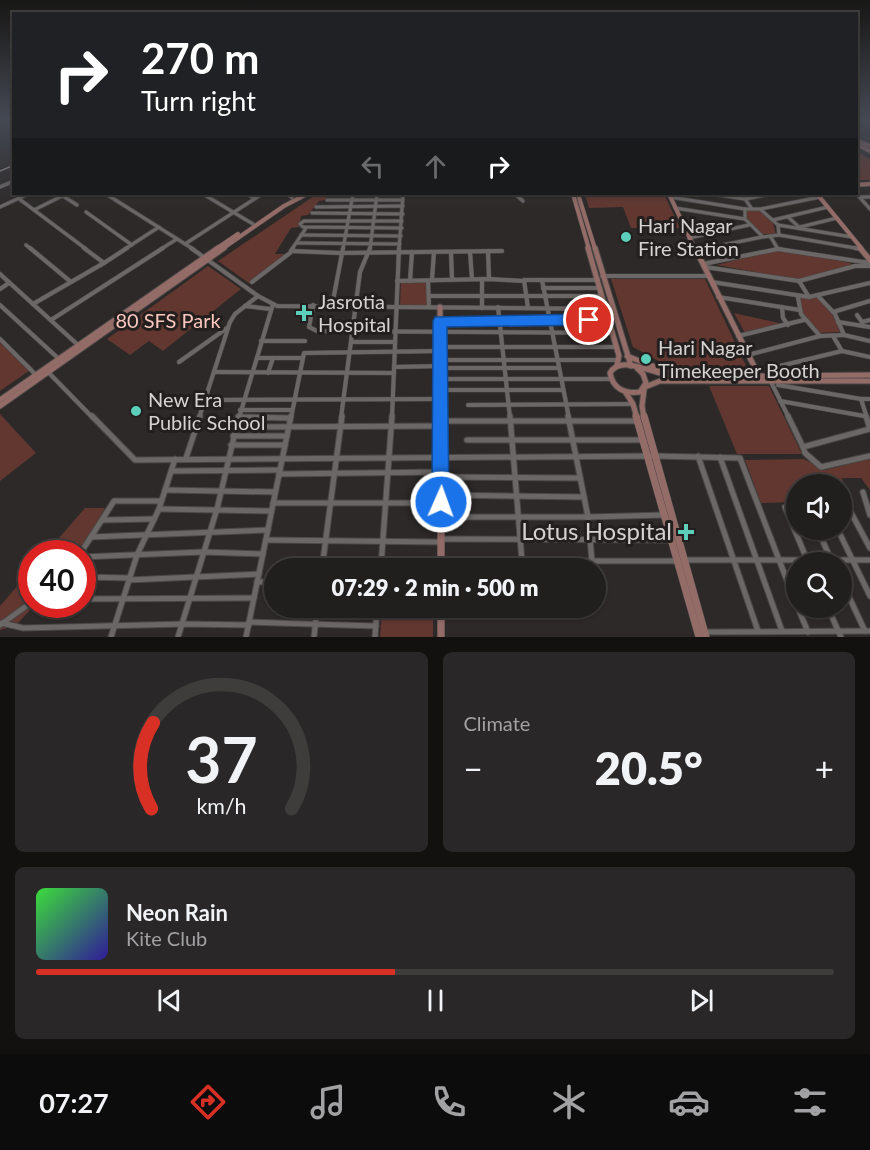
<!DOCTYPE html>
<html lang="en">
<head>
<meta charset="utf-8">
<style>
	:root { --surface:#211f1e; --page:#292727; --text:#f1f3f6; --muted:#a2a2a4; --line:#3e3d3c; --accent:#d93025 }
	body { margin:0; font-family:Lato,sans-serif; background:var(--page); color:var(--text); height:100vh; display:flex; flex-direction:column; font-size:22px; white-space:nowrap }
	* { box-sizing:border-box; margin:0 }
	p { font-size:20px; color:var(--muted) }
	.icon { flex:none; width:33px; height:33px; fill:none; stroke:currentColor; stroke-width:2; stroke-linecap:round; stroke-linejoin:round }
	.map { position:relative; height:637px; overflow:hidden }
	.details { display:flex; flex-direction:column; gap:15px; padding:15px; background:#121110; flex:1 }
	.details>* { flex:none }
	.hud { position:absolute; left:12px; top:12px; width:846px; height:183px; border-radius:0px; box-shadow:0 2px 4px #0004,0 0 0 2px var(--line); background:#202124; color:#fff; overflow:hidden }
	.tools { position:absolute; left:786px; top:474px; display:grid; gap:12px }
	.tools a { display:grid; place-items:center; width:66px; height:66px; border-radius:50%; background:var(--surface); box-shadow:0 2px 4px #0004,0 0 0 2px var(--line); font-size:30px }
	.speed { position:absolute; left:18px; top:540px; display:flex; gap:12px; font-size:30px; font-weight:700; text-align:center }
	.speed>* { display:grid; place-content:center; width:78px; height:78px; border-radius:50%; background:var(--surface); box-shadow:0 2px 4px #0004,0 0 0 2px var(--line); line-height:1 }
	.speed .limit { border:9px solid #d22; background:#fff; color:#111 }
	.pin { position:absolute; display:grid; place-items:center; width:51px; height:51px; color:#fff; margin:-26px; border:3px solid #fff; border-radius:50%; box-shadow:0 2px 6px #0007 }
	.me { position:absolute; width:66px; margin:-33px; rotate:2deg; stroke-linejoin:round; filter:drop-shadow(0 0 4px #0008) }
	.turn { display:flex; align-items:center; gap:21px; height:126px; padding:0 30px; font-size:27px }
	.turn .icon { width:78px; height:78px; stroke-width:2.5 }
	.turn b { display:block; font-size:42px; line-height:51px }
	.lanes { display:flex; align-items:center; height:57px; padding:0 30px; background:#0003; justify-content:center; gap:30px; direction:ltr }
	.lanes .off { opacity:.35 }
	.big { font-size:45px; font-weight:800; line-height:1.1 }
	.details .tile { flex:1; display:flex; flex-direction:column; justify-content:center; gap:9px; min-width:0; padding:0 21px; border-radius:9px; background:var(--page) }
	.details .dial { align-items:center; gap:0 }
	.dial svg { height:156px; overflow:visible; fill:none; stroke:var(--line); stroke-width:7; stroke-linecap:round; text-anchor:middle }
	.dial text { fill:var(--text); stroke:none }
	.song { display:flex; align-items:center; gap:18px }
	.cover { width:72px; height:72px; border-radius:9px; background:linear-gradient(135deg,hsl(120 70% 55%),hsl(250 70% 35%)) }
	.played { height:6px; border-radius:3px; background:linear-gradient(90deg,var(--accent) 45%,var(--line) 45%) }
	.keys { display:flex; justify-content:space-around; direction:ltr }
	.heat { display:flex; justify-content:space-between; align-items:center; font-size:33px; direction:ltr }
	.details .tiles { flex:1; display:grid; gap:15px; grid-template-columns:1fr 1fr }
	.tile:last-child { grid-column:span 2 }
	.trip { position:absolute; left:264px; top:558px; width:342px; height:60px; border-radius:30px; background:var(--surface); box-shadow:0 2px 4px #0004,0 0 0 2px var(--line); font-weight:800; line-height:60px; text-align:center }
	.tabs { display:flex; height:96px; justify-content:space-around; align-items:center; background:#0d0c0c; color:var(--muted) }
	.tabs .icon { width:42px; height:42px }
	.tabs .active { color:var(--accent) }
	.tabs b { font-size:27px; color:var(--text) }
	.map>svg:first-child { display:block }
</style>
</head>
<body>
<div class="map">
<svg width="870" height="637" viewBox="0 0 870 637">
	<rect width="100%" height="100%" fill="#2c2928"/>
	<g fill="#613730">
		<path d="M857,152l13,7v21h-13z"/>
		<path d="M317,194h21l-11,1 -2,5 -6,1 -11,14 -7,1 -2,11 -8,1 -16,26h18l-43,30 -32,-23z"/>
		<path d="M585,194h79l16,34h-49l-8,-21 -34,1z"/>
		<path d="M746,210h14l12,10 4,14h-15l-14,-14z"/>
		<path d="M778,249l72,14 2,2 -55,15 -80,-15z"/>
		<path d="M208,266l33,23 -78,62 -14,-10 -19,14 -23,-16z"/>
		<path d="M401,279h28v27h-29z"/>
		<path d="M611,279h94l43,91h-73l-42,-23z"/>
		<path d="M800,298h18l15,16 7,18 -22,1 -16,-20z"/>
		<path d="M734,313l45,10 2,3 -36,7z"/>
		<path d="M0,337l33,31 -33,23z"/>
		<path d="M709,386h60l33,68h-65z"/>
		<path d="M0,414l36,39 -36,28z"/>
		<path d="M804,459l21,11 45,-11v31l-9,-12h-19l7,22 -7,1v-17h-46v18l-35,1 -16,-43z"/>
		<path d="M85,508h20l-25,45 -35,1z"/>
		<path d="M31,570l1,34 3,1 -20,21 -15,4v-24z"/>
		<path d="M382,608h51v29h-53z"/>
	</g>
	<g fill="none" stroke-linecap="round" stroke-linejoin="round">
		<g stroke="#4a4747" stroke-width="4.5">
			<g id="street-far2">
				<path d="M0,187l14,-6"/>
				<path d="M856,193l14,16"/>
				<path d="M66,194l-32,16 52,39"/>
				<path d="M106,194l87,55"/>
				<path d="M203,194l50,30"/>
				<path d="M247,194l7,4"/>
				<path d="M288,194l4,4"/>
				<path d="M390,194h13"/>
				<path d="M515,194l8,7"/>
				<path d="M712,194l33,5 26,-5"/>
				<path d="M63,196l14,9"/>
				<path d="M670,197l75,12"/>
				<path d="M861,197h9"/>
				<path d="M18,198l16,12"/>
				<path d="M745,199l7,10"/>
				<path d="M327,200h76"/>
				<path d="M0,207l28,-13"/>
				<path d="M316,207l87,-1"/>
				<path d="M675,208l70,11"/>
				<path d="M745,209h15l18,16 1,10 -16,2 -18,-18z"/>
				<path d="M761,209l59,-12"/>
				<path d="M86,212l46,33"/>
				<path d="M312,213l91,1"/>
				<path d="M788,217l12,11"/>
				<path d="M773,220l55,-13"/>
				<path d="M402,221h-98l-4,3 3,3 99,1"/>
				<path d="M681,221l49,7"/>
				<path d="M778,225l74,12"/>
				<path d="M800,227l37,-9"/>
				<path d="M301,235l100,1"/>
				<path d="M779,235l82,14"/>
				<path d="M770,236l8,13"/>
				<path d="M689,238l60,-13"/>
				<path d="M297,243l103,1"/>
				<path d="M185,244l77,-50"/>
				<path d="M26,245l5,4"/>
				<path d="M125,249l34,-22"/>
				<path d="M161,249l16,-10"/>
				<path d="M292,249l14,-21"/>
				<path d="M343,249l10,-55"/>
				<path d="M370,249l7,-55"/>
				<path d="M399,249l4,-55"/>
				<path d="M703,249l59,-12"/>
				<path d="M776,249h5"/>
			</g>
		</g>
		<g stroke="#4a4747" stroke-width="5">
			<g id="street-far1">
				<path d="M30,248l41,34"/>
				<path d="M84,248l20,15 23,-15"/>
				<path d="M191,248l67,48 19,10 329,3"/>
				<path d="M855,248l6,1"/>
				<path d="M291,251l50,2 161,-2"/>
				<path d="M291,251l2,-3"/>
				<path d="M488,251l1,28"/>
				<path d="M696,251l14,-3"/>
				<path d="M451,252l1,27"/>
				<path d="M470,252l2,27"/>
				<path d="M703,264l75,-15 92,14"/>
				<path d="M705,267l94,14 56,-15h15"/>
				<path d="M0,274l78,71"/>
				<path d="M602,276h107"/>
				<path d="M432,279l2,-27"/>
				<path d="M482,279v29"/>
				<path d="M542,280l27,138"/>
				<path d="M397,281l92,-2 34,2"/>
				<path d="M410,281l2,-29"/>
				<path d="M428,281l1,26"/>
				<path d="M799,281l10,16"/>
				<path d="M252,282l38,-29"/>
				<path d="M712,282l97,15 61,-14"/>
				<path d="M543,288h57"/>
				<path d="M0,289l9,-6"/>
				<path d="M429,296h173"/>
				<path d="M718,297l82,13"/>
				<path d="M798,297l3,17 19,22 24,-1 -9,-21 -16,-17"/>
				<path d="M33,304l71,-41"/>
				<path d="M0,305l59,54"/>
				<path d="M313,305l-4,22 8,4 296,2"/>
				<path d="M245,306l25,3"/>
				<path d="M332,306l11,-58"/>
				<path d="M498,307l12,111"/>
				<path d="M782,307l1,11 5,7"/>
				<path d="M528,308l-4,-28h74"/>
				<path d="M833,312l37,-11"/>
				<path d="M857,315l5,7"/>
				<path d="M51,320l112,-72"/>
				<path d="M440,321l168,-2"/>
				<path d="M838,322l32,5"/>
				<path d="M863,326l-1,-4 8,-2"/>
				<path d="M844,335l26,6"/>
				<path d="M738,336l66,-16"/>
				<path d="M833,336l9,15 28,6"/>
				<path d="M0,339l38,38"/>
				<path d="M261,341h44"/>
				<path d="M352,342h43"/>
				<path d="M441,347h175"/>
				<path d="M748,355l72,-19"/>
				<path d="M257,358h45"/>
				<path d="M441,360h177"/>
				<path d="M179,362l48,-34"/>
				<path d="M394,367l47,-1"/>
				<path d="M441,368h118"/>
				<path d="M47,371l46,47"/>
				<path d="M214,372l180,1"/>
				<path d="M268,373l5,-15"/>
				<path d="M769,375l11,-9 62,-15"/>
				<path d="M442,379h169"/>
				<path d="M771,382l18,36"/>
				<path d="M778,385l83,14"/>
				<path d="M442,390h121"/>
				<path d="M205,400l236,-1"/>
				<path d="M780,401l84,15"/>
				<path d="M468,405l165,-1"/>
				<path d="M240,410h52"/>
				<path d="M238,417l29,1"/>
				<path d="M199,418l31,-96 5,-8 23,-18"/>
				<path d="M239,418l34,-114"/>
				<path d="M291,418l13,-65 137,-2"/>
				<path d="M341,418l19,-146 10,-24"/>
				<path d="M392,418l7,-170"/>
				<path d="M867,418l-6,-19h9"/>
			</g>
		</g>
		<g stroke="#4a4747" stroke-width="7">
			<g id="street">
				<path d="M92,416l43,44 519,-4 86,2 56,146"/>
				<path d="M392,416l-11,150 59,-2"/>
				<path d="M510,416l12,145"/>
				<path d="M568,416l20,101 76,-2"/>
				<path d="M788,416l15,31"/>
				<path d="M866,416l4,13"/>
				<path d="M238,417l52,1"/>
				<path d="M442,421h195"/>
				<path d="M236,427l205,-1"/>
				<path d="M870,429l-67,18 2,6 16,14 49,-11"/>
				<path d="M233,436h54"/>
				<path d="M467,440h176"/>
				<path d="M231,445h54"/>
				<path d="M698,456l60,175"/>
				<path d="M720,457l62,174"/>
				<path d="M186,458l14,-42"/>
				<path d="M172,471l108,-1"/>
				<path d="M279,474l162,-2"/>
				<path d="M441,477l138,1"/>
				<path d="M165,490l110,2"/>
				<path d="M863,492l7,23"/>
				<path d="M441,495l143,2"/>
				<path d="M273,503h168"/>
				<path d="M785,507l23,55"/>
				<path d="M848,507l22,41"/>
				<path d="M159,509l112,2"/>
				<path d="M441,517h147l4,44"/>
				<path d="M103,520l51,-1"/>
				<path d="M818,530l14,32"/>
				<path d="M838,530l32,66"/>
				<path d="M91,537l177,-7"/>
				<path d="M441,539l230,1"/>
				<path d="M266,540l174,2"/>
				<path d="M80,554l34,-53h47"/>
				<path d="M82,557l121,-5 60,2"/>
				<path d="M685,560h185"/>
				<path d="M442,561h235"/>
				<path d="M322,568l20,-152"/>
				<path d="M82,577l48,1"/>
				<path d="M129,580l130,-6"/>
				<path d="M257,582h17"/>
				<path d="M842,582l23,49"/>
				<path d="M82,599l172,-1"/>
				<path d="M798,608l10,24"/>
				<path d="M828,608l13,29"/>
				<path d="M249,622l127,4"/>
				<path d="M2,623l21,5 161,-4 65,1"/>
				<path d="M0,625l32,-23"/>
				<path d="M706,632l164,-1"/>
				<path d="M111,637l26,-82 22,-46 16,-50"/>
				<path d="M178,637l39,-128 22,-93"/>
				<path d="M246,637l45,-221"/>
				<path d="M314,637l3,-29"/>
				<path d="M375,637l2,-29"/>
			</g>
		</g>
		<g stroke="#4a4747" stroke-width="5">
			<g id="secondary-far2">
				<path d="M856,140l14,6"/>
				<path d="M856,144l14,7"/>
				<path d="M856,185l14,-1"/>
				<path d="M573,194l16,55"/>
				<path d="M578,194l17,55"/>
				<path d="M669,194l26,55"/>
				<path d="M817,194l45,55"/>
				<path d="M216,249l22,-15"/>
				<path d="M222,249l62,-43 23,-12"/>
			</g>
		</g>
		<g stroke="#4a4747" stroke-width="7">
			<g id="secondary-far1">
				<path d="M588,248l31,108 -2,9"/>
				<path d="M595,248l36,118"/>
				<path d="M695,248l65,130"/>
				<path d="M860,248l10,12"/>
				<path d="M440,307l1,111"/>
				<path d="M627,356l46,18"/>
				<path d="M637,368l6,6 3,9 -6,9c-15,2 -27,-3 -30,-19 11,-19 43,1 60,2 67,3 134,0 200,0"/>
				<path d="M645,387l15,-6h210"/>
				<path d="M644,390l-2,16 2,12"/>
				<path d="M626,393l7,11 4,14"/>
				<path d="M0,400l218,-152"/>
				<path d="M0,406l224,-158"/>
			</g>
		</g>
		<g stroke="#4a4747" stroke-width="8">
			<g id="secondary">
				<path d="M636,416l63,221"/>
				<path d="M644,416l62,221"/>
				<path d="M441,568v-152"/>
				<path d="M441,608v29"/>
			</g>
		</g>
		<use href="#street-far2" stroke="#6b6767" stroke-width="3"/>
		<use href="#street-far1" stroke="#6b6767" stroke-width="4"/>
		<use href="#street" stroke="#6b6767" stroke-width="5"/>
		<use href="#secondary-far2" stroke="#946c67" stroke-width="4"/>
		<use href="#secondary-far1" stroke="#946c67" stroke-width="5"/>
		<use href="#secondary" stroke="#946c67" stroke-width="7"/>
		<path stroke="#928f8e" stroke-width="1.5" d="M0,171l14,-6"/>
	</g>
	<linearGradient id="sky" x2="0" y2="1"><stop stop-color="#181716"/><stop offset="0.57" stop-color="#454953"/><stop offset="1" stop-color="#454953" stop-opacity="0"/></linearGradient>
	<rect width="870" height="210" fill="url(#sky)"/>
	<path fill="#1a73e8" stroke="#114b97" stroke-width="1.5" d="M589,314l7,6 -7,5 -142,2 2,175 -2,7 -6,2 -7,-2 -2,-7 1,-181 2,-4z"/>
	<g fill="#5cceba" stroke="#221f1e" stroke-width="2">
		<circle cx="626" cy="237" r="6"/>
		<path d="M301 304h6v6h6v6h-6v6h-6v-6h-6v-6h6z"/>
		<circle cx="646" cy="359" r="6"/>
		<circle cx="136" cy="411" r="6"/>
		<path d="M683 523h6v6h6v6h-6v6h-6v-6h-6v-6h6z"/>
	</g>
	<g text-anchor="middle" stroke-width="6" stroke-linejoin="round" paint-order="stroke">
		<g font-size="20" fill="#d5d3d2" stroke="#221f1e" text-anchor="start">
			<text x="638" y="233">Hari Nagar<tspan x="638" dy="23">Fire Station</tspan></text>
			<text x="318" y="309">Jasrotia<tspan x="318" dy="23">Hospital</tspan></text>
			<text x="658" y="355">Hari Nagar<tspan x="658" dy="23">Timekeeper Booth</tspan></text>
			<text x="148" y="407">New Era<tspan x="148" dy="23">Public School</tspan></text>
		</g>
		<g font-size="20" fill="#fbc7be" stroke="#221f1e">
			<text x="168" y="328">80 SFS Park</text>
		</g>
		<g font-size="24" fill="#d5d3d2" stroke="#221f1e" text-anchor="end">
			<text x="672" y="540">Lotus Hospital</text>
		</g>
	</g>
</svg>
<div class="tools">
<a><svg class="icon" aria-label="sound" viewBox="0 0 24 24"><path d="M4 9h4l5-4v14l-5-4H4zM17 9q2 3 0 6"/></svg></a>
<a><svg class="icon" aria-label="search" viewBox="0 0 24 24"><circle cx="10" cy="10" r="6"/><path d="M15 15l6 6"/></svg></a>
</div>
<div class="speed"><div class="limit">40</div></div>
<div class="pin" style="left:589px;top:320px;background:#d93025"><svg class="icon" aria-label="arrive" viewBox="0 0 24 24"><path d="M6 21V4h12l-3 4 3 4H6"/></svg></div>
<svg class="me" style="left:441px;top:502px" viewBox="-20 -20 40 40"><circle r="17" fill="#1a73e8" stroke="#fff" stroke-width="3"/><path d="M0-11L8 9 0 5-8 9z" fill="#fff"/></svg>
<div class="trip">07:29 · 2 min · 500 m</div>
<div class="hud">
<div class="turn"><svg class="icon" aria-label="right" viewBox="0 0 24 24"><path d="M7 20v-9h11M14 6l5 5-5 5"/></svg><div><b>270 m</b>Turn right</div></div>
<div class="lanes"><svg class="icon off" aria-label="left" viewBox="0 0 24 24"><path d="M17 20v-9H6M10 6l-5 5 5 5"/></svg><svg class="icon off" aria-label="ahead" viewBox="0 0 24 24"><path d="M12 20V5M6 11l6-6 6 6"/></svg><svg class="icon" aria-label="right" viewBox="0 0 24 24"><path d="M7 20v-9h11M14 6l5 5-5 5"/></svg></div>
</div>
</div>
<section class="details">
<div class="tiles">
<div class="tile dial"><svg viewBox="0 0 100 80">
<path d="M14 69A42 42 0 1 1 86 69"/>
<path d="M14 69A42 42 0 0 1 15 25" stroke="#d93025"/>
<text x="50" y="56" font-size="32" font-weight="700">37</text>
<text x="50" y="72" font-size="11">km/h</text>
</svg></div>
<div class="tile"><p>Climate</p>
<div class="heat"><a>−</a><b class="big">20.5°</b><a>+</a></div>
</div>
<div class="tile">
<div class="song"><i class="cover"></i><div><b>Neon Rain</b><p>Kite Club</p></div></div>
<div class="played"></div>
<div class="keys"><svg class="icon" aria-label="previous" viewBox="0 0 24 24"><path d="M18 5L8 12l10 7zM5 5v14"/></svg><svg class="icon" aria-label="pause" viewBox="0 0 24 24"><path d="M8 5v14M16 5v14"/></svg><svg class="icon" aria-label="next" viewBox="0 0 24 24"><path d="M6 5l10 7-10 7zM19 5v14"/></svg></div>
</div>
</div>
</section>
<nav class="tabs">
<b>07:27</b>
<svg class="icon active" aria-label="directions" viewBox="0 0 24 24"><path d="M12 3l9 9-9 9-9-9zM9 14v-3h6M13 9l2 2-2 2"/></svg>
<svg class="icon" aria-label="music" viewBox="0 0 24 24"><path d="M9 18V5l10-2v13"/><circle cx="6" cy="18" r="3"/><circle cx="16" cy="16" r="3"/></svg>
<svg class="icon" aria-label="phone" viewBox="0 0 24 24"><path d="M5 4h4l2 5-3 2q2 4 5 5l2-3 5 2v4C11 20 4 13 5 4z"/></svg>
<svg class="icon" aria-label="climate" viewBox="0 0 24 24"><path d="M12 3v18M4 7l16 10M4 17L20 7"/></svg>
<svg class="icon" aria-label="car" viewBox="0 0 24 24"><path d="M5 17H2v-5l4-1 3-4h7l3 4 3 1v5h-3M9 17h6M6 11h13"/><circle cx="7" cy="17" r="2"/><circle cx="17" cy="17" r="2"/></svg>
<svg class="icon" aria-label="filters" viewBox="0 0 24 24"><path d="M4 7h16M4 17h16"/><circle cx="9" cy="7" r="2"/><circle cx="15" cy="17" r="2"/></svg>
</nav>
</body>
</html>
